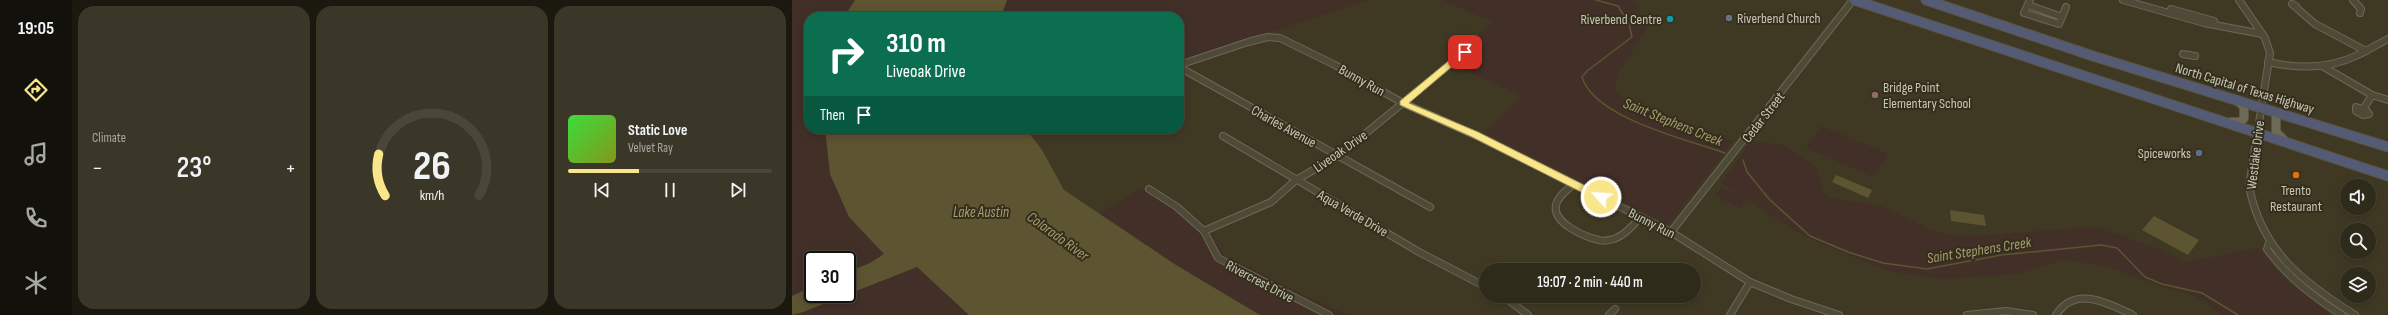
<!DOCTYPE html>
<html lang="en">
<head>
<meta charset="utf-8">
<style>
	:root { --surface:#2f2b1b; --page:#3b3728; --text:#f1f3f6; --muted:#a7a7a3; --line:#4a473a; --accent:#f9e68a }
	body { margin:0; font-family:"Sofia Sans Condensed",sans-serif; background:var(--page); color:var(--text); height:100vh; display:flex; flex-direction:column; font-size:15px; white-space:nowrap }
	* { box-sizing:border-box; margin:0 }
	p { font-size:13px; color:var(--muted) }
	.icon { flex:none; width:22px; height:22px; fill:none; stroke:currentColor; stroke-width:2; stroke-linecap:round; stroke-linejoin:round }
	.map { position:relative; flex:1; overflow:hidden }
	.drawer { display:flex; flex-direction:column; gap:6px; padding:6px; background:#1a180f; width:720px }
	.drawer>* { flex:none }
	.hud { position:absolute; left:12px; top:12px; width:380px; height:122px; border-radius:16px; box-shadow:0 2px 10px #0003,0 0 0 1px var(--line); background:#0b6e4f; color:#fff; overflow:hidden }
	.fabs { position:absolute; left:1548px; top:179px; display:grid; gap:8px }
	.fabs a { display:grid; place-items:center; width:36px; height:36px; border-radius:50%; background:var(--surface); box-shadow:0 2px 10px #0003,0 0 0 1px var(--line); font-size:20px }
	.speed { position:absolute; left:12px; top:251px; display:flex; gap:8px; font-size:20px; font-weight:700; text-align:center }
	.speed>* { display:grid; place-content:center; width:52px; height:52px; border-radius:50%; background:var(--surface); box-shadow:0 2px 10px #0003,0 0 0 1px var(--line); line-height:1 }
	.speed .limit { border:2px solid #111; border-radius:6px; background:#fff; color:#111 }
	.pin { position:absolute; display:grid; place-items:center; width:34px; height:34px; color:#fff; margin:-17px; border-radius:8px; box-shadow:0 2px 6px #0006 }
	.me { position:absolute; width:44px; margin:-22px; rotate:296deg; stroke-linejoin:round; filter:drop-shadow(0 0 3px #0008) }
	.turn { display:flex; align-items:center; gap:14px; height:84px; padding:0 16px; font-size:18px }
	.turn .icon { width:52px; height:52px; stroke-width:2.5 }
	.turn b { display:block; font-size:28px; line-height:34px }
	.then { display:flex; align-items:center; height:38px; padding:0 16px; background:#0003; gap:8px; font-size:15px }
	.big { font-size:30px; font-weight:600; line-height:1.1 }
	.drawer .tile { flex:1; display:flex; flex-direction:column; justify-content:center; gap:6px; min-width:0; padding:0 14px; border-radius:16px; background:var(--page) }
	.drawer .dial { align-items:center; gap:0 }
	.dial svg { height:104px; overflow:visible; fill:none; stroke:var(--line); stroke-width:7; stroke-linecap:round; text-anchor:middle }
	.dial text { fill:var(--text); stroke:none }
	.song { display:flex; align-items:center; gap:12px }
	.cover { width:48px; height:48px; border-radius:6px; background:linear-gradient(135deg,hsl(120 70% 55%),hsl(70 70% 35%)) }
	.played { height:4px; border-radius:2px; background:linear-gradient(90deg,var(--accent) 35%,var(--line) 35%) }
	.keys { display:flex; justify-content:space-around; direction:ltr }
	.heat { display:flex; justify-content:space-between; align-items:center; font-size:22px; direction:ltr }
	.drawer .tiles { flex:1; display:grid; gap:6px; grid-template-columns:repeat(3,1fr) }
	.trip { position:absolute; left:687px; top:263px; width:222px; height:40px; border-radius:20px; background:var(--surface); box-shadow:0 2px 10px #0003,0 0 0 1px var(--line); font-weight:600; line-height:40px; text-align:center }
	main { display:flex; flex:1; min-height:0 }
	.tabs { display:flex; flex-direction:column; width:72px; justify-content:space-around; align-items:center; background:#13110b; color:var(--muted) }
	.tabs .icon { width:28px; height:28px }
	.tabs .on { color:var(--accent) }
	.tabs b { font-size:18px; color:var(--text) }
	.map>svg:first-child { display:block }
</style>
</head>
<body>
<main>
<nav class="tabs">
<b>19:05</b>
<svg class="icon on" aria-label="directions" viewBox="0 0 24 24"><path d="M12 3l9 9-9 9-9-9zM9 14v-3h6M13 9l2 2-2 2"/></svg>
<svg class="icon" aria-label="music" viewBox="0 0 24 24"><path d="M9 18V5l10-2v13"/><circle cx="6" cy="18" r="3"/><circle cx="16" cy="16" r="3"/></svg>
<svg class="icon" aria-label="phone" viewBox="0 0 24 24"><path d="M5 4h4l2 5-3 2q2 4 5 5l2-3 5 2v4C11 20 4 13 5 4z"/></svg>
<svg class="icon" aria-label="climate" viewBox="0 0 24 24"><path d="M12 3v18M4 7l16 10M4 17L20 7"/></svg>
</nav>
<section class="drawer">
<div class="tiles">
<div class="tile"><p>Climate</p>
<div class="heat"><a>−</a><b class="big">23°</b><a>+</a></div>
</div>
<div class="tile dial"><svg viewBox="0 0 100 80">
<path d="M14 69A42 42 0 1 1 86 69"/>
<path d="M14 69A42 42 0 0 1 9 37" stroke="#f9e68a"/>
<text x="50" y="56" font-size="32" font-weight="700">26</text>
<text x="50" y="72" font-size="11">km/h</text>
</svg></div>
<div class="tile">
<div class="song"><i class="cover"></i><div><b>Static Love</b><p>Velvet Ray</p></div></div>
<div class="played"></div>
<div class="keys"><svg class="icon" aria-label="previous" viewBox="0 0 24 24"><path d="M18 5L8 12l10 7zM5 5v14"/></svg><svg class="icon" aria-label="pause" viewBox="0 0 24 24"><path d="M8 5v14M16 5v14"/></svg><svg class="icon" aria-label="next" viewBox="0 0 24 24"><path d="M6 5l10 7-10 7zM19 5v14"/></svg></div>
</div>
</div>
</section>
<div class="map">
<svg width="1596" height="315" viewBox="0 0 1596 315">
	<rect width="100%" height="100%" fill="#3f3924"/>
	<g fill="#423028">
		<path d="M0,0h63l-11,17h-35v112h16l24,88 35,37 -14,9 -23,9v-12h-34v26l-21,10v-38h3l-3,-4z"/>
		<path d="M215,0h363l-191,61v-44h-178z"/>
		<path d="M649,0h191l7,8 7,22 -28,44 -4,16 9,7 110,44 -65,84 -184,-92 37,-37 -64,-30 12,-12 -10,-5 34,-27z"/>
		<path d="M1029,126l68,28 -15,23 -68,-29z"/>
		<path d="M959,142l30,2 34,22 9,26 6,6 52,8 48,23 27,8 138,-10 68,23 23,12 72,-14 28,32 45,35h-110l-17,-14 -17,-8 -24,-6 -57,-21 -43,-6 -45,14 -76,5 -54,-8 -83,-34 -84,-54z"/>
		<path d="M930,187l25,12 -7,9 -25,-12z"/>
		<path d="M348,188l38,16 28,21 17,29 77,39 49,22h-89l-84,-50 -77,-51z"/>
		<path d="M125,267l52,48h-176l10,-3z"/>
	</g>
	<g fill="#5d5431">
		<path d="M63,0h152l-6,17h-157z"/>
		<path d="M33,129h201l16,21 22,40 112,75 84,50h-291l-52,-48 -114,45 -11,3v-19l21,-10v8h34v-22l23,-9 14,-9 -35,-37 -19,-43z"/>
		<path d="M1044,175l36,15 -4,8 -36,-16z"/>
		<path d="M1158,210l34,5 2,11 -35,-5z"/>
		<path d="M1362,216l45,24 -11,15 -46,-25z"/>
	</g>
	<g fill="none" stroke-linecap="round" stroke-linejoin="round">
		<g stroke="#5d5431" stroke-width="1.5">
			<path d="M804,0l22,6 11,18 3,13 -45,34 -5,6c12,41 106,63 143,76"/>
			<path d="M951,160l4,12 22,27 41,37 38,16 35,11 44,6 74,-14 100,-10 16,3 28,29 17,7 40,9 36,22"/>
		</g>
		<g stroke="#6c6856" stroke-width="8">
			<g id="minor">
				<path d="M1331,0l81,23 58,11"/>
				<path d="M1447,0l26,38 5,15 -21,133c12,64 53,96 106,129"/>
				<path d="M1561,0l8,9 -1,4"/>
				<path d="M1236,5l34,12 -3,7 -35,-11 6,-13"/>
				<path d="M1504,6l-4,-2 23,20 51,27"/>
				<path d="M1379,9l43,12"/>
				<path d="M1270,17l4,-10"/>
				<path d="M1391,54l12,2"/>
				<path d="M1476,62c31,7 61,7 90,-7 10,-5 20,-11 30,-16"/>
				<path d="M387,65l69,-23 20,-5 12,1 55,27 68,38 72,32 196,97 79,50 41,17 48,16"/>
				<path d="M387,67l251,140"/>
				<path d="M1532,67l48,28 16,5"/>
				<path d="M1564,107l10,3 3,4 -6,1 -7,-4z"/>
				<path d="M1572,108l8,-13"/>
				<path d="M431,136l196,116 67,35"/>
				<path d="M782,184c-7,6 -16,12 -18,21 -4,18 29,32 43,35 4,2 11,0 15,-1 11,-4 19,-13 26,-22"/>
				<path d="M357,189l28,18 27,24 14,27 111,57"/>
				<path d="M412,231l67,-29 25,-22 42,-24 127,-104"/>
				<path d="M879,232l182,-232"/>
				<path d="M1477,243l-2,6c20,28 46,48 75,66"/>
				<path d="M711,296l25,19"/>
				<path d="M817,315l6,-6"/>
				<path d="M938,315l20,-33"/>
				<path d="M1175,315l39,-4 27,4"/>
				<path d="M1264,315c19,-30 52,-12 77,0"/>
			</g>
		</g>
		<g stroke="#5b5644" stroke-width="10">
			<g id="major">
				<path d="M1489,114l-5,2v16l9,9"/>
				<path d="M1439,122h10l3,-4v-11l-7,-7"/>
			</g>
		</g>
		<g stroke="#595543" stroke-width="11">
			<g id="highway">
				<path d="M1062,0l534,176"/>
				<path d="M1134,0l167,56 295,91"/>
			</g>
		</g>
		<use href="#minor" stroke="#4f4a38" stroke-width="6"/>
		<use href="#major" stroke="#6f6a56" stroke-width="8"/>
		<use href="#highway" stroke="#555b75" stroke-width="9"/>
	</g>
	<path fill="#f9e68a" stroke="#a2965a" d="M670,50l7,2 -60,51 69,29 126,63v5h-7l-125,-63 -72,-32v-4z"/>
	<circle fill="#6b7280" stroke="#342f1d" stroke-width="1.5" cx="937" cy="18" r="4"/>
	<circle fill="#0f9aa8" stroke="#342f1d" stroke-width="1.5" cx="878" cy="19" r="4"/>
	<circle fill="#8d6e63" stroke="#342f1d" stroke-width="1.5" cx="1083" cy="95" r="4"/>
	<circle fill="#5c6f8a" stroke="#342f1d" stroke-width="1.5" cx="1407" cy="153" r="4"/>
	<circle fill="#e8710a" stroke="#342f1d" stroke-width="1.5" cx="1504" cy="175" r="4"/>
	<g text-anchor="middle" stroke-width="4" stroke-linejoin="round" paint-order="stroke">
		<g font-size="14" fill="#c9c6b4" stroke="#342f1d" text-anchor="start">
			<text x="945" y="23">Riverbend Church</text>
			<text x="870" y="24" text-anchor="end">Riverbend Centre</text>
			<text x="1091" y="92">Bridge Point<tspan x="1091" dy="16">Elementary School</tspan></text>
			<text x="1399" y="158" text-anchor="end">Spiceworks</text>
			<text x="1504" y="195" text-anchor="middle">Trento<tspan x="1504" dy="16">Restaurant</tspan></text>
		</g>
		<g font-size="14" fill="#c9c6b4" stroke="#342f1d">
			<text transform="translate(570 80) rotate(29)" y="5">Bunny Run</text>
			<text transform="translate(1453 88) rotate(17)" y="5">North Capital of Texas Highway</text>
			<text transform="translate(971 117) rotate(-52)" y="5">Cedar Street</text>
			<text transform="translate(492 126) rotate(29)" y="5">Charles Avenue</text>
			<text transform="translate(548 151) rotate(-35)" y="5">Liveoak Drive</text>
			<text transform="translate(1463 155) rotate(-83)" y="5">Westlake Drive</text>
			<text transform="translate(561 213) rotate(30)" y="5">Aqua Verde Drive</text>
			<text transform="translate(860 223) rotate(27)" y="5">Bunny Run</text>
			<text transform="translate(468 281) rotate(28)" y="5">Rivercrest Drive</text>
		</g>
		<g font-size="15" font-style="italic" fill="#a99c6d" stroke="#342f1d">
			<text transform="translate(881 122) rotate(22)" y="5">Saint Stephens Creek</text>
			<text x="189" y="217">Lake Austin</text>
			<text transform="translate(266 236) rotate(36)" y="5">Colorado River</text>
			<text transform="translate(1187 250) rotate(-9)" y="5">Saint Stephens Creek</text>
		</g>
	</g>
</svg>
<div class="fabs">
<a><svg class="icon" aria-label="sound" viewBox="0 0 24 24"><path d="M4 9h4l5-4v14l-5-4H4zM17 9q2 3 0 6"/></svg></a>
<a><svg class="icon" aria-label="search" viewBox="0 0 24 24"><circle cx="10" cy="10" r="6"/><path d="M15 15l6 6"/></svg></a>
<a><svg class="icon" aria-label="layers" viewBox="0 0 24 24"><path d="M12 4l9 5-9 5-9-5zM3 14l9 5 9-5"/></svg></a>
</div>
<div class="speed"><div class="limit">30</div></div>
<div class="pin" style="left:673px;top:52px;background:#d93025"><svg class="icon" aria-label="arrive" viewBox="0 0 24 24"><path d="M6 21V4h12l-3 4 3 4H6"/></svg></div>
<svg class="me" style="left:809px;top:197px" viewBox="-20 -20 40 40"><circle r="17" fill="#f9e68a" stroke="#fff" stroke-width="3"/><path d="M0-11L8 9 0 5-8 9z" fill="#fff"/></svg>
<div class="trip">19:07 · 2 min · 440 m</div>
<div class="hud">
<div class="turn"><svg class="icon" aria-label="right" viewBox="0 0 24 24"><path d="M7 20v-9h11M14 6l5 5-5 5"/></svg><div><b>310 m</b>Liveoak Drive</div></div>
<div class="then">Then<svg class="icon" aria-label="arrive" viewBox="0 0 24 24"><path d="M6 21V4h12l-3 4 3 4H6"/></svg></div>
</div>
</div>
</main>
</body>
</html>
